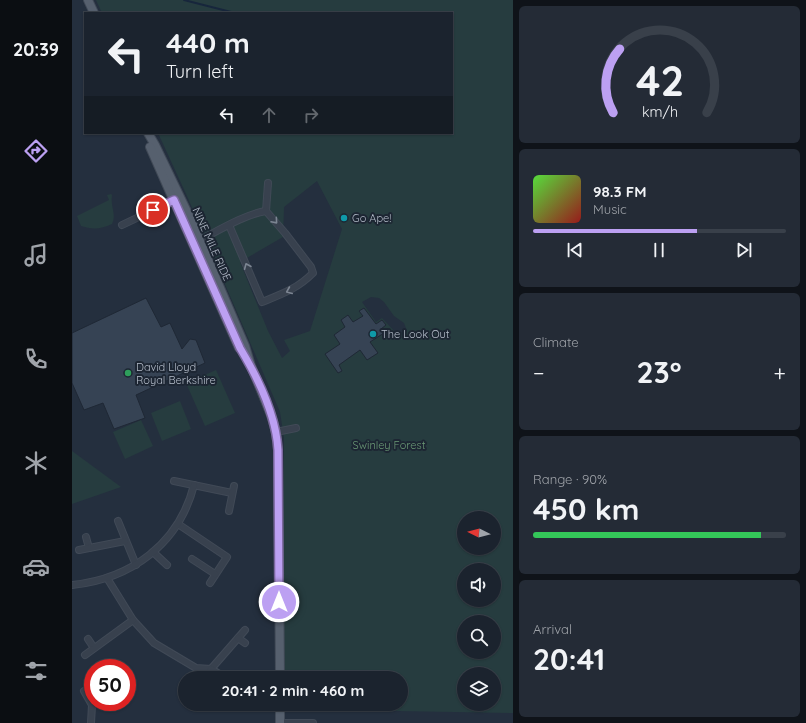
<!DOCTYPE html>
<html lang="en">
<head>
<meta charset="utf-8">
<style>
	:root { --surface:#1b232e; --page:#242b36; --text:#f1f3f6; --muted:#a0a4aa; --line:#39404a; --accent:#bca0f2 }
	body { margin:0; font-family:Quicksand,sans-serif; background:var(--page); color:var(--text); height:100vh; display:flex; flex-direction:column; font-size:15px; white-space:nowrap }
	* { box-sizing:border-box; margin:0 }
	p { font-size:13px; color:var(--muted) }
	.icon { flex:none; width:22px; height:22px; fill:none; stroke:currentColor; stroke-width:2; stroke-linecap:round; stroke-linejoin:round }
	.map { position:relative; flex:1; overflow:hidden }
	.sheet { display:flex; flex-direction:column; gap:6px; padding:6px; background:#0f1319; width:293px }
	.sheet>* { flex:none }
	.hud { position:absolute; left:12px; top:12px; width:369px; height:122px; border-radius:0px; box-shadow:0 1px 3px #0004,0 0 0 1px var(--line); background:#1b232e; color:var(--text); overflow:hidden }
	.needle { width:26px; rotate:276deg }
	.tools { position:absolute; left:385px; top:511px; display:grid; gap:8px }
	.tools a { display:grid; place-items:center; width:44px; height:44px; border-radius:50%; background:var(--surface); box-shadow:0 1px 3px #0004,0 0 0 1px var(--line); font-size:20px }
	.speed { position:absolute; left:12px; top:659px; display:flex; gap:8px; font-size:20px; font-weight:700; text-align:center }
	.speed>* { display:grid; place-content:center; width:52px; height:52px; border-radius:50%; background:var(--surface); box-shadow:0 1px 3px #0004,0 0 0 1px var(--line); line-height:1 }
	.speed .limit { border:6px solid #d22; background:#fff; color:#111 }
	.pin { position:absolute; display:grid; place-items:center; width:34px; height:34px; color:#fff; margin:-17px; border:2px solid #fff; border-radius:50%; box-shadow:0 1px 4px #0007 }
	.me { position:absolute; width:44px; margin:-22px; rotate:0deg; stroke-linejoin:round; filter:drop-shadow(0 0 3px #0008) }
	.turn { display:flex; align-items:center; gap:14px; height:84px; padding:0 16px; font-size:18px }
	.turn .icon { width:52px; height:52px; stroke-width:2.5 }
	.turn b { display:block; font-size:28px; line-height:34px }
	.lanes { display:flex; align-items:center; height:38px; padding:0 16px; background:#0003; justify-content:center; gap:20px; direction:ltr }
	.lanes .off { opacity:.35 }
	.big { font-size:30px; font-weight:700; line-height:1.1 }
	.sheet .card { flex:1; display:flex; flex-direction:column; justify-content:center; gap:6px; min-width:0; padding:0 14px; border-radius:6px; background:var(--page) }
	.sheet .dial { align-items:center; gap:0 }
	.dial svg { height:104px; overflow:visible; fill:none; stroke:var(--line); stroke-width:7; stroke-linecap:round; text-anchor:middle }
	.dial text { fill:var(--text); stroke:none }
	.song { display:flex; align-items:center; gap:12px }
	.cover { width:48px; height:48px; border-radius:6px; background:linear-gradient(135deg,hsl(110 70% 55%),hsl(0 70% 35%)) }
	.played { height:4px; border-radius:2px; background:linear-gradient(90deg,var(--accent) 65%,var(--line) 65%) }
	.keys { display:flex; justify-content:space-around; direction:ltr }
	.heat { display:flex; justify-content:space-between; align-items:center; font-size:22px; direction:ltr }
	.charge { height:6px; border-radius:3px; background:linear-gradient(90deg,#34c759 90%,var(--line) 0) }
	.trip { position:absolute; left:106px; top:671px; width:230px; height:40px; border-radius:20px; background:var(--surface); box-shadow:0 1px 3px #0004,0 0 0 1px var(--line); font-weight:700; line-height:40px; text-align:center }
	main { display:flex; flex:1; min-height:0 }
	.menu { display:flex; flex-direction:column; width:72px; justify-content:space-around; align-items:center; background:#0b0e12; color:var(--muted) }
	.menu .icon { width:28px; height:28px }
	.menu .active { color:var(--accent) }
	.menu b { font-size:18px; color:var(--text) }
	.map>svg:first-child { display:block }
</style>
</head>
<body>
<main>
<nav class="menu">
<b>20:39</b>
<svg class="icon active" aria-label="directions" viewBox="0 0 24 24"><path d="M12 3l9 9-9 9-9-9zM9 14v-3h6M13 9l2 2-2 2"/></svg>
<svg class="icon" aria-label="music" viewBox="0 0 24 24"><path d="M9 18V5l10-2v13"/><circle cx="6" cy="18" r="3"/><circle cx="16" cy="16" r="3"/></svg>
<svg class="icon" aria-label="phone" viewBox="0 0 24 24"><path d="M5 4h4l2 5-3 2q2 4 5 5l2-3 5 2v4C11 20 4 13 5 4z"/></svg>
<svg class="icon" aria-label="climate" viewBox="0 0 24 24"><path d="M12 3v18M4 7l16 10M4 17L20 7"/></svg>
<svg class="icon" aria-label="car" viewBox="0 0 24 24"><path d="M5 17H2v-5l4-1 3-4h7l3 4 3 1v5h-3M9 17h6M6 11h13"/><circle cx="7" cy="17" r="2"/><circle cx="17" cy="17" r="2"/></svg>
<svg class="icon" aria-label="filters" viewBox="0 0 24 24"><path d="M4 7h16M4 17h16"/><circle cx="9" cy="7" r="2"/><circle cx="15" cy="17" r="2"/></svg>
</nav>
<div class="map">
<svg width="441" height="723" viewBox="0 0 441 723">
	<rect width="100%" height="100%" fill="#242f3e"/>
	<g fill="#263c3f" fill-rule="evenodd">
		<path d="M24,0h417v713l-229,-4v-5h117v-26h-117v-240l-4,-26 -93,-216 -29,-63h294v-120h-350zM245,181l25,48 -32,102 -26,9 6,11 -8,7 -14,-27 -28,-69 43,-25 1,-30zM299,297l8,1 5,4 10,14 10,7 3,8 -9,4 -16,-17 -6,4 -14,-20zM392,518h30v30h-30zM392,570h30v30h-30zM392,622h30v30h-30zM392,674h30v30h-30z"/>
		<path d="M39,194l1,1c-2,11 5,20 0,29 -11,5 -19,6 -31,2l-4,-10 32,-16 -2,-5z"/>
		<path d="M144,370l19,43 -30,13 -19,-43z"/>
		<path d="M108,401l11,28 -29,12 -11,-28z"/>
		<path d="M69,420l12,26 -28,13 -12,-27z"/>
		<path d="M0,451l49,36 -49,17z"/>
	</g>
	<g fill="none" stroke-linecap="round" stroke-linejoin="round">
		<path stroke="#17263c" stroke-width="2" d="M112,0l51,13"/>
	</g>
	<g fill="#364354" stroke="#1f2835">
		<path d="M74,298l15,29 9,-4 12,26 8,-10 6,1 9,23 -69,32 9,23 -31,11 -11,-26 -19,7 -12,-27v-50z"/>
		<path d="M292,308l12,16 6,-4 4,5 -5,4 3,4 -14,9 8,11 -11,7 -7,-10 -21,15 3,6 -4,2 -13,-19 15,-10 -6,-9 11,-8 -4,-7 7,-5 5,7 10,-6 -4,-5z"/>
	</g>
	<g fill="none" stroke-linecap="round" stroke-linejoin="round">
		<g stroke="#414a57" stroke-width="8">
			<g id="minor">
				<path d="M194,211l2,-28"/>
				<path d="M50,225l55,-26"/>
				<path d="M124,242c20,-10 49,-28 70,-31l19,22 26,34 2,6c-16,16 -31,21 -51,29l-33,-77"/>
				<path d="M204,432l20,-4"/>
				<path d="M102,481l58,12"/>
				<path d="M157,511l5,-25"/>
				<path d="M46,521l18,44"/>
				<path d="M106,524l49,33 -17,26"/>
				<path d="M14,537l3,11"/>
				<path d="M7,550l46,-9"/>
				<path d="M81,552l14,13"/>
				<path d="M120,559l23,15"/>
				<path d="M35,578l26,42 21,23 42,25 15,1 34,-39"/>
				<path d="M0,585c59,-6 107,-41 122,-100"/>
				<path d="M166,638l7,5"/>
				<path d="M16,639l6,9"/>
				<path d="M13,655l48,-35"/>
				<path d="M139,669l15,9"/>
				<path d="M12,691l8,14 -1,18"/>
				<path d="M208,723h33"/>
			</g>
		</g>
		<g stroke="#414a57" stroke-width="10">
			<g id="major">
				<path d="M16,0l6,13"/>
				<path d="M76,133l7,12 36,75 54,126 6,20 20,49 5,17 2,18 2,228"/>
				<path d="M78,147l89,201"/>
				<path d="M208,704v19"/>
			</g>
		</g>
		<use href="#minor" stroke="#38414e" stroke-width="6"/>
		<use href="#major" stroke="#56606e" stroke-width="8"/>
	</g>
	<defs><path id="oneway-chevron" d="M-2-3.5L2.5 0L-2 3.5" fill="none" stroke-width="1.6" stroke-linecap="round" stroke-linejoin="round"/></defs>
	<g stroke="#7c8592">
		<use href="#oneway-chevron" transform="translate(203 221) rotate(49)"/>
		<use href="#oneway-chevron" transform="translate(175 266) rotate(-113)"/>
		<use href="#oneway-chevron" transform="translate(217 291) rotate(157)"/>
	</g>
	<g fill="none" stroke-linecap="round" stroke-linejoin="round">
		<g stroke="#7a689d" stroke-width="10">
			<path id="route" d="M81,210l21,-10 66,148c18,30 36,67 38,102l1,152"/>
		</g>
		<use href="#route" stroke="#bca0f2" stroke-width="7"/>
	</g>
	<g fill="#0f9aa8" stroke="#1d2633" stroke-width="1.5">
		<circle cx="272" cy="218" r="4"/>
		<circle cx="301" cy="334" r="4"/>
	</g>
	<circle fill="#2e9e5b" stroke="#1d2633" stroke-width="1.5" cx="56" cy="373" r="4"/>
	<g text-anchor="middle" stroke-width="4" stroke-linejoin="round" paint-order="stroke">
		<g font-size="11" fill="#b4bcc9" stroke="#1d2633" text-anchor="start">
			<text x="280" y="222">Go Ape!</text>
			<text x="309" y="338">The Look Out</text>
			<text x="64" y="371">David Lloyd<tspan x="64" dy="13">Royal Berkshire</tspan></text>
		</g>
		<g font-size="11" fill="#b4bcc9" stroke="#1d2633">
			<text transform="translate(140 244) rotate(66)" y="4">NINE MILE RIDE</text>
		</g>
		<g font-size="11" fill="#6b9a76" stroke="#1d2633">
			<text x="317" y="449">Swinley Forest</text>
		</g>
	</g>
</svg>
<div class="tools">
<a><svg class="needle" viewBox="-14 -14 28 28"><path d="M0-13l5 13h-10z" fill="#e53935"/><path d="M0 13l5-13h-10z" fill="#a0a4aa"/></svg></a>
<a><svg class="icon" aria-label="sound" viewBox="0 0 24 24"><path d="M4 9h4l5-4v14l-5-4H4zM17 9q2 3 0 6"/></svg></a>
<a><svg class="icon" aria-label="search" viewBox="0 0 24 24"><circle cx="10" cy="10" r="6"/><path d="M15 15l6 6"/></svg></a>
<a><svg class="icon" aria-label="layers" viewBox="0 0 24 24"><path d="M12 4l9 5-9 5-9-5zM3 14l9 5 9-5"/></svg></a>
</div>
<div class="speed"><div class="limit">50</div></div>
<div class="pin" style="left:81px;top:210px;background:#d93025"><svg class="icon" aria-label="arrive" viewBox="0 0 24 24"><path d="M6 21V4h12l-3 4 3 4H6"/></svg></div>
<svg class="me" style="left:207px;top:602px" viewBox="-20 -20 40 40"><circle r="17" fill="#bca0f2" stroke="#fff" stroke-width="3"/><path d="M0-11L8 9 0 5-8 9z" fill="#fff"/></svg>
<div class="trip">20:41 · 2 min · 460 m</div>
<div class="hud">
<div class="turn"><svg class="icon" aria-label="left" viewBox="0 0 24 24"><path d="M17 20v-9H6M10 6l-5 5 5 5"/></svg><div><b>440 m</b>Turn left</div></div>
<div class="lanes"><svg class="icon" aria-label="left" viewBox="0 0 24 24"><path d="M17 20v-9H6M10 6l-5 5 5 5"/></svg><svg class="icon off" aria-label="ahead" viewBox="0 0 24 24"><path d="M12 20V5M6 11l6-6 6 6"/></svg><svg class="icon off" aria-label="right" viewBox="0 0 24 24"><path d="M7 20v-9h11M14 6l5 5-5 5"/></svg></div>
</div>
</div>
<section class="sheet">
<div class="card dial"><svg viewBox="0 0 100 80">
<path d="M14 69A42 42 0 1 1 86 69"/>
<path d="M14 69A42 42 0 0 1 19 20" stroke="#bca0f2"/>
<text x="50" y="56" font-size="32" font-weight="700">42</text>
<text x="50" y="72" font-size="11">km/h</text>
</svg></div>
<div class="card">
<div class="song"><i class="cover"></i><div><b>98.3 FM</b><p>Music</p></div></div>
<div class="played"></div>
<div class="keys"><svg class="icon" aria-label="previous" viewBox="0 0 24 24"><path d="M18 5L8 12l10 7zM5 5v14"/></svg><svg class="icon" aria-label="pause" viewBox="0 0 24 24"><path d="M8 5v14M16 5v14"/></svg><svg class="icon" aria-label="next" viewBox="0 0 24 24"><path d="M6 5l10 7-10 7zM19 5v14"/></svg></div>
</div>
<div class="card"><p>Climate</p>
<div class="heat"><a>−</a><b class="big">23°</b><a>+</a></div>
</div>
<div class="card"><p>Range · 90%</p><b class="big">450 km</b><div class="charge"></div></div>
<div class="card"><p>Arrival</p><b class="big">20:41</b></div>
</section>
</main>
</body>
</html>
